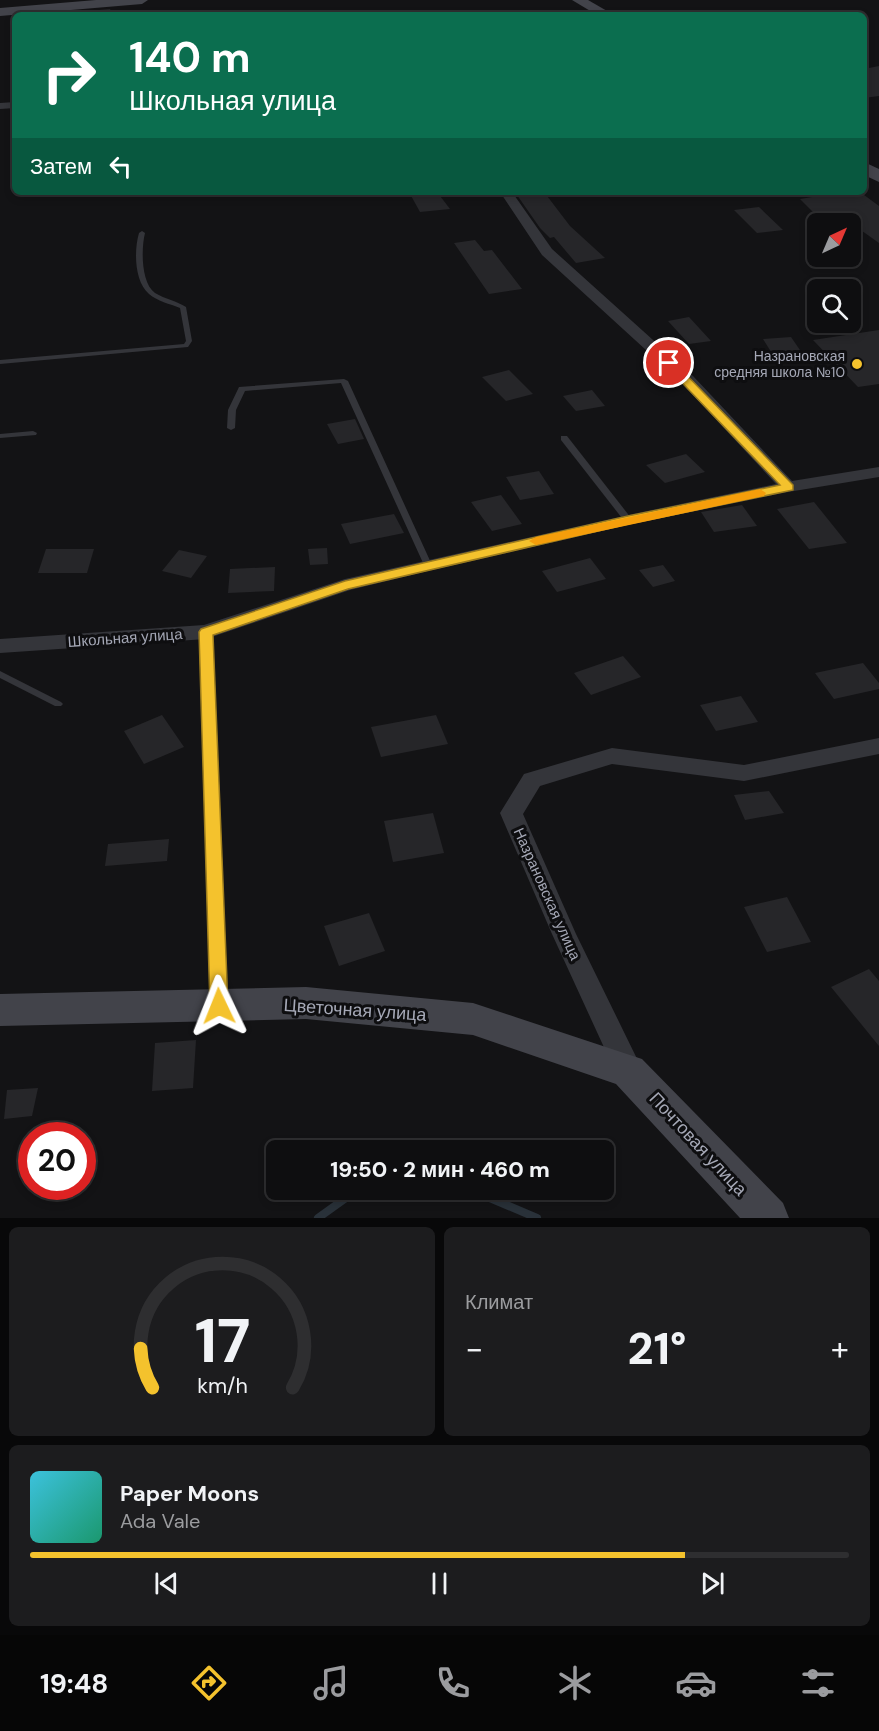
<!DOCTYPE html>
<html lang="ru">
<head>
<meta charset="utf-8">
<style>
	:root { --surface:#0e0e10; --page:#1c1c1e; --text:#f1f3f6; --muted:#9b9c9f; --line:#2e2e30; --accent:#f4c22d }
	body { margin:0; font-family:"DM Sans",sans-serif; background:var(--page); color:var(--text); height:100vh; display:flex; flex-direction:column; font-size:22px; white-space:nowrap }
	* { box-sizing:border-box; margin:0 }
	p { font-size:20px; color:var(--muted) }
	.icon { flex:none; width:33px; height:33px; fill:none; stroke:currentColor; stroke-width:2; stroke-linecap:round; stroke-linejoin:round }
	.map { position:relative; height:1218px; overflow:hidden }
	.side { display:flex; flex-direction:column; gap:9px; padding:9px; background:#080809; flex:1 }
	.side>* { flex:none }
	.top-card { position:absolute; left:12px; top:12px; width:855px; height:183px; border-radius:9px; box-shadow:0 3px 9px #0003,0 0 0 2px var(--line); background:#0b6e4f; color:#fff; overflow:hidden }
	.needle { width:39px; rotate:44deg }
	.fabs { position:absolute; left:807px; top:213px; display:grid; gap:12px }
	.fabs a { display:grid; place-items:center; width:54px; height:54px; border-radius:9px; background:var(--surface); box-shadow:0 3px 9px #0003,0 0 0 2px var(--line); font-size:30px }
	.speed { position:absolute; left:18px; top:1122px; display:flex; gap:12px; font-size:30px; font-weight:700; text-align:center }
	.speed>* { display:grid; place-content:center; width:78px; height:78px; border-radius:50%; background:var(--surface); box-shadow:0 3px 9px #0003,0 0 0 2px var(--line); line-height:1 }
	.speed .limit { border:9px solid #d22; background:#fff; color:#111 }
	.pin { position:absolute; display:grid; place-items:center; width:51px; height:51px; color:#fff; margin:-26px; border:3px solid #fff; border-radius:50%; box-shadow:0 2px 6px #0007 }
	.me { position:absolute; width:66px; margin:-33px; rotate:358deg; stroke-linejoin:round; filter:drop-shadow(0 0 4px #0008) }
	.turn { display:flex; align-items:center; gap:21px; height:126px; padding:0 18px; font-size:27px }
	.turn .icon { width:78px; height:78px; stroke-width:2.5 }
	.turn b { display:block; font-size:42px; line-height:51px }
	.then { display:flex; align-items:center; height:57px; padding:0 18px; background:#0003; gap:12px; font-size:22px }
	.big { font-size:45px; font-weight:800; line-height:1.1 }
	.side .widget { flex:1; display:flex; flex-direction:column; justify-content:center; gap:9px; min-width:0; padding:0 21px; border-radius:9px; background:var(--page) }
	.side .dial { align-items:center; gap:0 }
	.dial svg { height:156px; overflow:visible; fill:none; stroke:var(--line); stroke-width:7; stroke-linecap:round; text-anchor:middle }
	.dial text { fill:var(--text); stroke:none }
	.song { display:flex; align-items:center; gap:18px }
	.cover { width:72px; height:72px; border-radius:9px; background:linear-gradient(135deg,hsl(190 70% 55%),hsl(160 70% 35%)) }
	.played { height:6px; border-radius:3px; background:linear-gradient(90deg,var(--accent) 80%,var(--line) 80%) }
	.keys { display:flex; justify-content:space-around; direction:ltr }
	.heat { display:flex; justify-content:space-between; align-items:center; font-size:33px; direction:ltr }
	.side .tiles { flex:1; display:grid; gap:9px; grid-template-columns:1fr 1fr }
	.widget:last-child { grid-column:span 2 }
	.trip { position:absolute; left:266px; top:1140px; width:348px; height:60px; border-radius:9px; background:var(--surface); box-shadow:0 3px 9px #0003,0 0 0 2px var(--line); font-weight:800; line-height:60px; text-align:center }
	.dock { display:flex; height:96px; justify-content:space-around; align-items:center; background:#060606; color:var(--muted) }
	.dock .icon { width:42px; height:42px }
	.dock .current { color:var(--accent) }
	.dock b { font-size:27px; color:var(--text) }
	.map>svg:first-child { display:block }
</style>
</head>
<body>
<div class="map">
<svg width="879" height="1218" viewBox="0 0 879 1218">
	<rect width="100%" height="100%" fill="#131315"/>
	<g fill="none" stroke-linecap="round" stroke-linejoin="round">
		<g stroke="#293139" stroke-width="8">
			<path d="M471,1190l66,28"/>
			<path d="M318,1218l39,-28"/>
		</g>
	</g>
	<g fill="#262629">
		<path d="M110,9l3,6h-48v-2z"/>
		<path d="M879,66v30l-15,2v-29z"/>
		<path d="M409,192h28l13,17 -30,3z"/>
		<path d="M544,192l26,34 35,32 -29,5 -22,-26 -4,1 -10,-10 -23,-33z"/>
		<path d="M843,192h17l19,14v37l-45,-32 -20,2 -14,-14z"/>
		<path d="M759,207l24,23 -26,3 -23,-23z"/>
		<path d="M475,240l9,11 8,-1 30,39 -33,5 -35,-51z"/>
		<path d="M689,317l22,24 -22,3 -21,-23z"/>
		<path d="M879,330v54l-21,3 -45,-47z"/>
		<path d="M791,337l11,16 -29,2 -10,-16z"/>
		<path d="M509,370l24,24 -27,7 -24,-24z"/>
		<path d="M592,390l13,16 -29,5 -13,-15z"/>
		<path d="M355,419l9,20 -26,5 -11,-20z"/>
		<path d="M686,454l19,18 -40,11 -19,-18z"/>
		<path d="M539,471l15,23 -34,6 -14,-23z"/>
		<path d="M501,495l21,29 -30,7 -21,-29z"/>
		<path d="M814,502l33,41 -38,6 -32,-40z"/>
		<path d="M742,505l15,21 -43,6 -13,-20z"/>
		<path d="M394,514l10,19 -54,11 -9,-20z"/>
		<path d="M327,548l1,16 -18,1 -2,-16z"/>
		<path d="M46,549h48l-7,24h-49z"/>
		<path d="M179,550l28,6 -16,22 -29,-7z"/>
		<path d="M590,558l16,21 -49,13 -15,-21z"/>
		<path d="M663,565l12,16 -22,6 -14,-17z"/>
		<path d="M275,567l-1,24 -46,2 2,-24z"/>
		<path d="M623,656l18,21 -50,18 -17,-22z"/>
		<path d="M863,663l16,20v6l-45,10 -19,-26z"/>
		<path d="M741,696l17,26 -42,9 -16,-26z"/>
		<path d="M162,715l22,32 -40,17 -20,-33z"/>
		<path d="M436,715l12,29 -67,13 -10,-30z"/>
		<path d="M769,791l15,22 -39,7 -11,-25z"/>
		<path d="M433,813l11,40 -51,9 -9,-41z"/>
		<path d="M169,839l-2,22 -62,5 3,-22z"/>
		<path d="M787,897l24,45 -44,10 -23,-45z"/>
		<path d="M369,913l16,38 -46,15 -15,-40z"/>
		<path d="M869,969l10,12v65l-48,-59z"/>
		<path d="M196,1040l-3,48 -41,3 3,-48z"/>
		<path d="M38,1088l-6,28 -28,3 3,-29z"/>
	</g>
	<g fill="none" stroke-linecap="round" stroke-linejoin="round">
		<g fill="#34353a" fill-rule="evenodd">
			<path d="M142,231l3,2c-4,16 -4,50 10,60 10,6 22,8 31,14l6,34 -4,6 -188,17v-4l184,-16 2,-3 -6,-33c-10,-4 -23,-7 -31,-14 -15,-13 -15,-44 -10,-61z"/>
			<path d="M344,379l4,2 84,184 -1,2 -3,1 -4,-3 -83,-182 -96,8 -9,19 -1,18 -4,2 -4,-2 1,-18 11,-23z"/>
			<path d="M33,431l4,2 -1,2 -36,3v-4z"/>
			<path d="M561,436h6l64,82 1,2 -1,2h-6l-64,-82z"/>
			<path d="M206,629l5,3 14,369 -2,4 -4,1 -4,-1 -2,-4 -12,-369z"/>
			<path d="M0,671l61,31 2,2 -2,2h-6l-55,-28z"/>
		</g>
		<g fill="#34353a" fill-rule="evenodd">
			<path d="M15,102v6l-15,1v-6z"/>
			<path d="M500,192h12l40,57 141,127 99,105 87,-14v10l-91,15 -160,33 -200,46 -78,19 -144,49 -206,14v-14l204,-14 141,-46 283,-64 148,-31 -95,-102 -139,-127z"/>
			<path d="M879,738v16l-135,27 -132,-17 -72,22 -17,28 53,120 67,137 -4,9 -10,3 -10,-3 -67,-146 -52,-121 24,-39 88,-26 132,17z"/>
		</g>
		<g fill="#42434a" fill-rule="evenodd">
			<path d="M96,0h52l-6,4 -142,12v-8z"/>
			<path d="M572,0h16l26,15h-17z"/>
			<path d="M864,162l15,7v13l-15,-7z"/>
			<path d="M306,987l167,16 169,56 141,144 6,15h-49l-124,-134 -143,-49 -167,-16 -306,7v-32z"/>
		</g>
	</g>
	<path fill="#f4c22d" stroke="#9f7e1d" stroke-width="1.5" d="M669,360l4,1 120,124v5l-165,34 -280,65 -135,46 15,371 -3,5 -6,3 -6,-3 -3,-5 -11,-374 2,-3 144,-48 283,-65 152,-31 -115,-120v-4z"/>
	<path fill="#f59e0b" d="M760,489l6,4 -2,3 -228,49 -7,-4 7,-4z"/>
	<circle fill="#f4c22d" stroke="#0e0e10" stroke-width="2" cx="857" cy="364" r="6"/>
	<g text-anchor="middle" stroke-width="6" stroke-linejoin="round" paint-order="stroke">
		<g font-size="14" fill="#a5a8b6" stroke="#0e0e10" text-anchor="end">
			<text x="845" y="361">Назрановская<tspan x="845" dy="16">средняя школа №10</tspan></text>
		</g>
		<g font-size="15" fill="#a5a8b6" stroke="#0e0e10">
			<text transform="translate(125 638) rotate(-4)" y="5">Школьная улица</text>
			<text transform="translate(547 894) rotate(66)" y="5">Назрановская улица</text>
		</g>
		<g font-size="18" fill="#a5a8b6" stroke="#0e0e10">
			<text transform="translate(355 1010) rotate(4)" y="6">Цветочная улица</text>
			<text transform="translate(698 1144) rotate(47)" y="6">Почтовая улица</text>
		</g>
	</g>
</svg>
<div class="fabs">
<a><svg class="needle" viewBox="-14 -14 28 28"><path d="M0-13l5 13h-10z" fill="#e53935"/><path d="M0 13l5-13h-10z" fill="#9b9c9f"/></svg></a>
<a><svg class="icon" aria-label="search" viewBox="0 0 24 24"><circle cx="10" cy="10" r="6"/><path d="M15 15l6 6"/></svg></a>
</div>
<div class="speed"><div class="limit">20</div></div>
<div class="pin" style="left:669px;top:363px;background:#d93025"><svg class="icon" aria-label="arrive" viewBox="0 0 24 24"><path d="M6 21V4h12l-3 4 3 4H6"/></svg></div>
<svg class="me" style="left:219px;top:1006px" viewBox="-20 -20 40 40"><path d="M0-17L14 15 0 8-14 15z" fill="#f4c22d" stroke="#fff" stroke-width="4"/></svg>
<div class="trip">19:50 · 2 мин · 460 m</div>
<div class="top-card">
<div class="turn"><svg class="icon" aria-label="right" viewBox="0 0 24 24"><path d="M7 20v-9h11M14 6l5 5-5 5"/></svg><div><b>140 m</b>Школьная улица</div></div>
<div class="then">Затем<svg class="icon" aria-label="left" viewBox="0 0 24 24"><path d="M17 20v-9H6M10 6l-5 5 5 5"/></svg></div>
</div>
</div>
<section class="side">
<div class="tiles">
<div class="widget dial"><svg viewBox="0 0 100 80">
<path d="M14 69A42 42 0 1 1 86 69"/>
<path d="M14 69A42 42 0 0 1 8 49" stroke="#f4c22d"/>
<text x="50" y="56" font-size="32" font-weight="700">17</text>
<text x="50" y="72" font-size="11">km/h</text>
</svg></div>
<div class="widget"><p>Климат</p>
<div class="heat"><a>−</a><b class="big">21°</b><a>+</a></div>
</div>
<div class="widget">
<div class="song"><i class="cover"></i><div><b>Paper Moons</b><p>Ada Vale</p></div></div>
<div class="played"></div>
<div class="keys"><svg class="icon" aria-label="previous" viewBox="0 0 24 24"><path d="M18 5L8 12l10 7zM5 5v14"/></svg><svg class="icon" aria-label="pause" viewBox="0 0 24 24"><path d="M8 5v14M16 5v14"/></svg><svg class="icon" aria-label="next" viewBox="0 0 24 24"><path d="M6 5l10 7-10 7zM19 5v14"/></svg></div>
</div>
</div>
</section>
<nav class="dock">
<b>19:48</b>
<svg class="icon current" aria-label="directions" viewBox="0 0 24 24"><path d="M12 3l9 9-9 9-9-9zM9 14v-3h6M13 9l2 2-2 2"/></svg>
<svg class="icon" aria-label="music" viewBox="0 0 24 24"><path d="M9 18V5l10-2v13"/><circle cx="6" cy="18" r="3"/><circle cx="16" cy="16" r="3"/></svg>
<svg class="icon" aria-label="phone" viewBox="0 0 24 24"><path d="M5 4h4l2 5-3 2q2 4 5 5l2-3 5 2v4C11 20 4 13 5 4z"/></svg>
<svg class="icon" aria-label="climate" viewBox="0 0 24 24"><path d="M12 3v18M4 7l16 10M4 17L20 7"/></svg>
<svg class="icon" aria-label="car" viewBox="0 0 24 24"><path d="M5 17H2v-5l4-1 3-4h7l3 4 3 1v5h-3M9 17h6M6 11h13"/><circle cx="7" cy="17" r="2"/><circle cx="17" cy="17" r="2"/></svg>
<svg class="icon" aria-label="filters" viewBox="0 0 24 24"><path d="M4 7h16M4 17h16"/><circle cx="9" cy="7" r="2"/><circle cx="15" cy="17" r="2"/></svg>
</nav>
</body>
</html>
